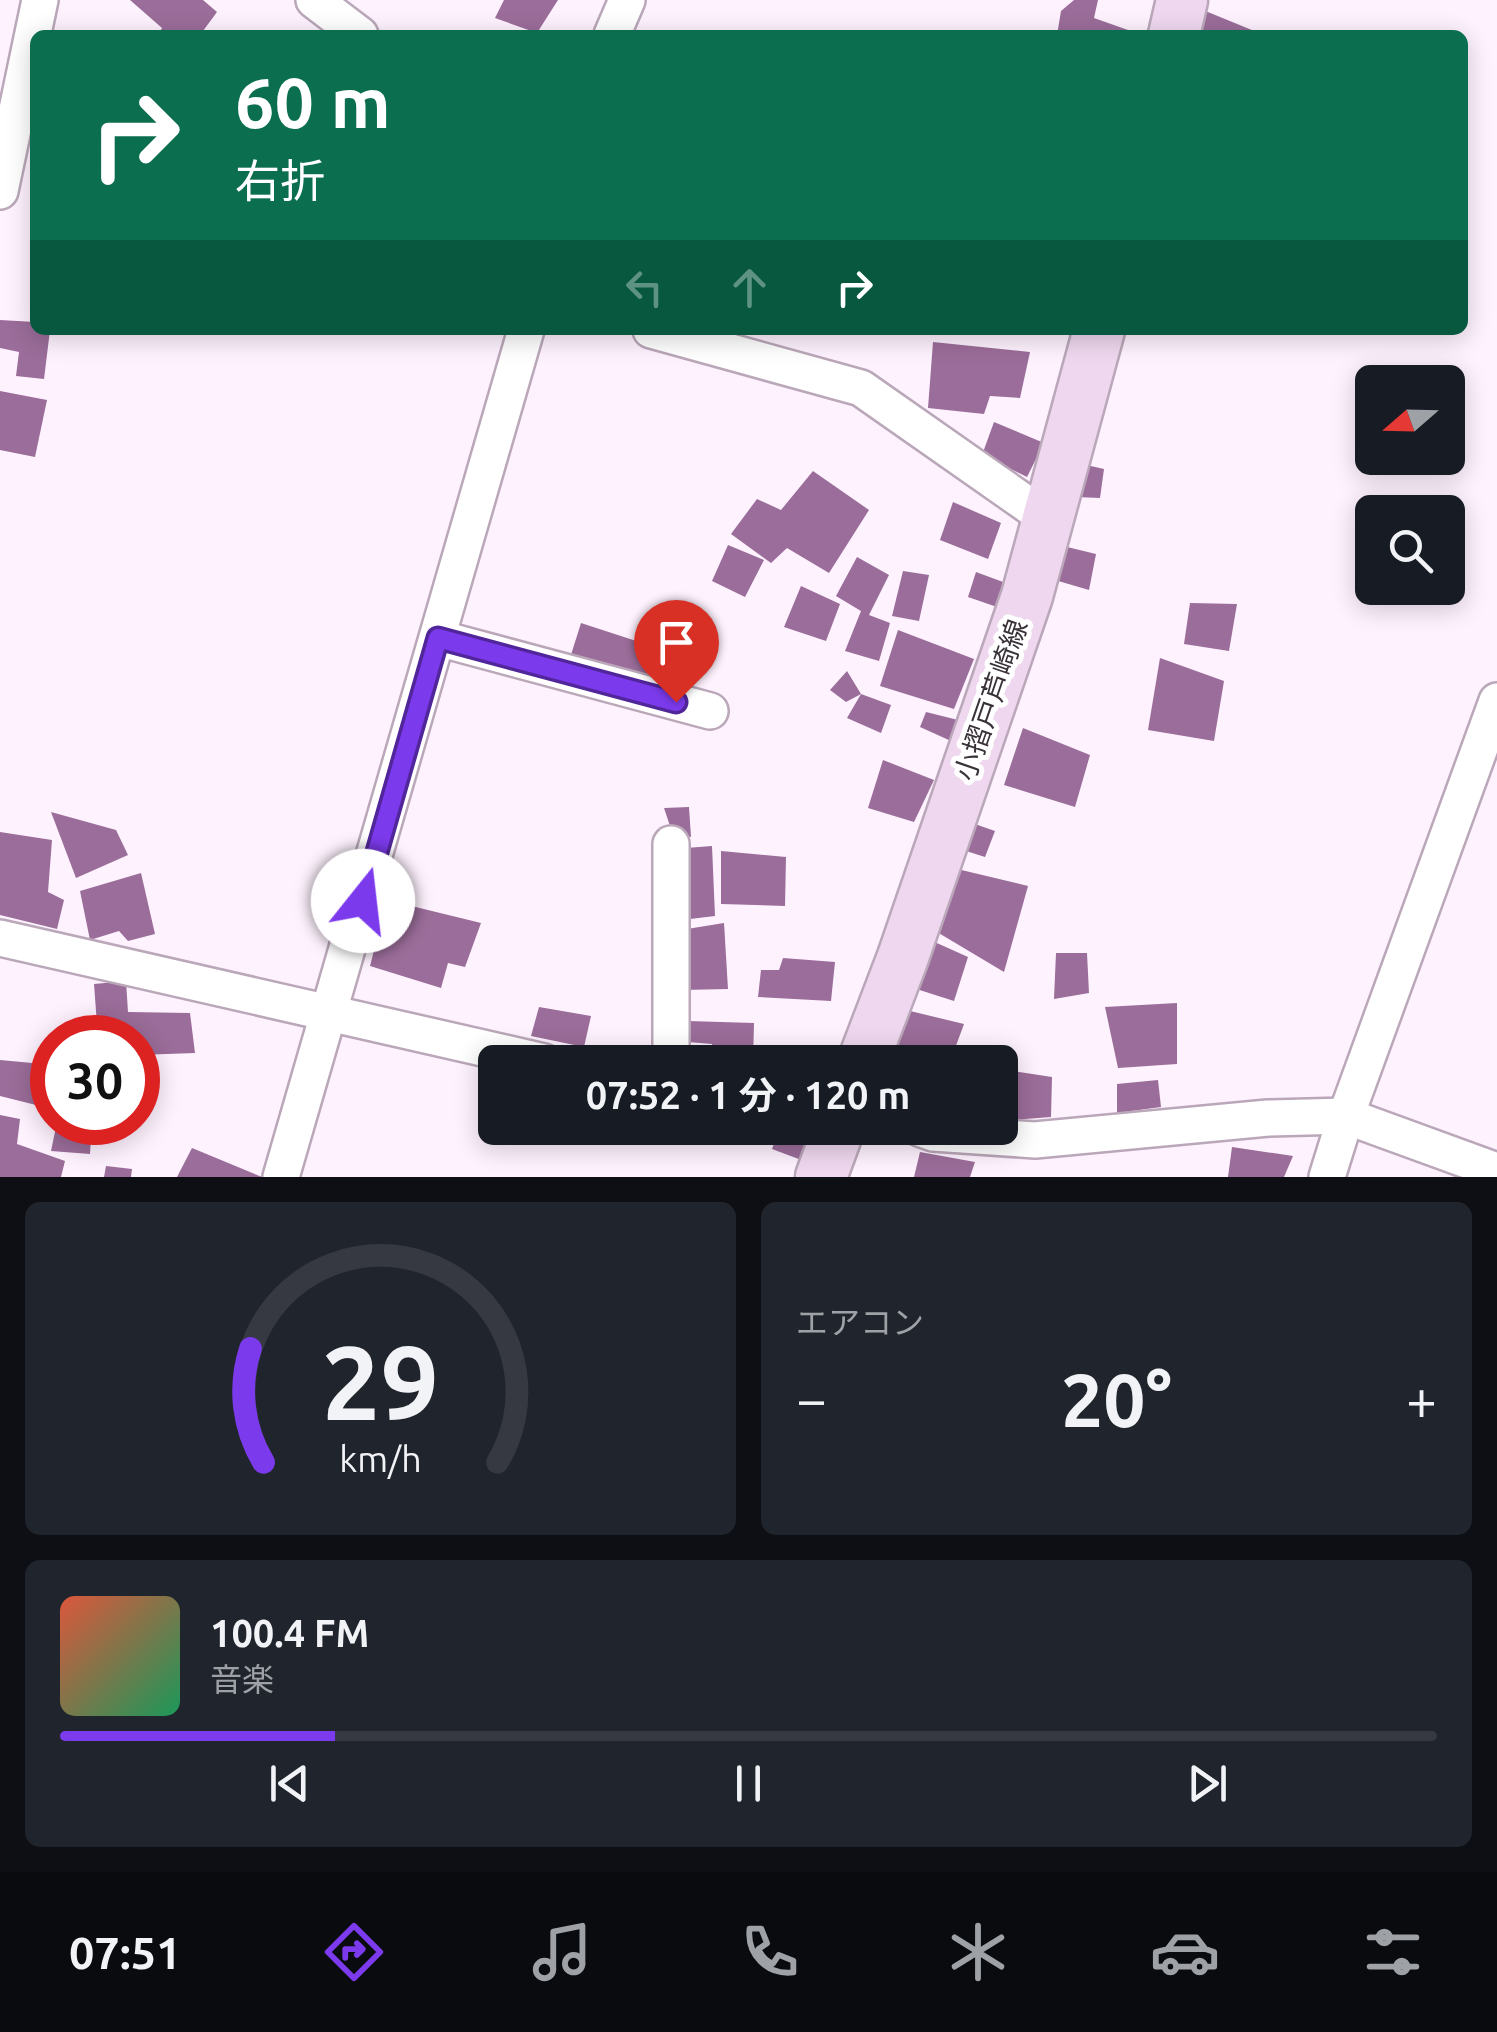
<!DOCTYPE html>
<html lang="ja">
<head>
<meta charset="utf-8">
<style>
	:root { --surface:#171b24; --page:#20242c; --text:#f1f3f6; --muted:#9ea1a6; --line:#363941; --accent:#7c3aed }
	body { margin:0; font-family:Ubuntu,"Noto Sans JP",sans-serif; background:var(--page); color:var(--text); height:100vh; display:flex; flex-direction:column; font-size:38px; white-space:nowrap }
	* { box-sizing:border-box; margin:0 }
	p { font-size:32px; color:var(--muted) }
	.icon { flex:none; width:55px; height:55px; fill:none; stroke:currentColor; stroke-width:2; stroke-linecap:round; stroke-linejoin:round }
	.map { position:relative; height:1177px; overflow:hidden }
	.drawer { display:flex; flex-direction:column; gap:25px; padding:25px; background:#0d0f14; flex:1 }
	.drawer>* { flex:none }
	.guide { position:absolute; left:30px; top:30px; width:1438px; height:305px; border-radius:15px; box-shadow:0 5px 25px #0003; background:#0b6e4f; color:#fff; overflow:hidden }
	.needle { width:65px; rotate:250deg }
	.fabs { position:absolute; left:1355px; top:365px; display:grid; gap:20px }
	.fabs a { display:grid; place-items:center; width:110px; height:110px; border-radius:15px; background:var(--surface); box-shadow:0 5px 25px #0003; font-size:50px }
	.speed { position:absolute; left:30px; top:1015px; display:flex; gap:20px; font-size:50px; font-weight:700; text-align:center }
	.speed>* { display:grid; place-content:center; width:130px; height:130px; border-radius:50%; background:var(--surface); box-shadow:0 5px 25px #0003; line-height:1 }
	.speed .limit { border:15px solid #d22; background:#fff; color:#111 }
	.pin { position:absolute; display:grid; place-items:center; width:85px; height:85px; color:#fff; margin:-102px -42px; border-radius:50% 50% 50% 0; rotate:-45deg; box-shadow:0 0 10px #0007 }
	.pin .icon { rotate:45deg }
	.me { position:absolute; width:110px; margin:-55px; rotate:16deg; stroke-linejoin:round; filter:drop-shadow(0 0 8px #0008) }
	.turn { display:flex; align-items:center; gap:35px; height:210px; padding:0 40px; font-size:45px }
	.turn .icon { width:130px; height:130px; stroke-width:2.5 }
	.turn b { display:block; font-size:70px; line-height:85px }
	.lanes { display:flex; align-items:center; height:95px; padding:0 40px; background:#0003; justify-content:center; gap:50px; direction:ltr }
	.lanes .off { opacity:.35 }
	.big { font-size:75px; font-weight:700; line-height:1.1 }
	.drawer .card { flex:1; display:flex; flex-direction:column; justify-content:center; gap:15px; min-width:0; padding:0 35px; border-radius:15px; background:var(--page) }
	.drawer .dial { align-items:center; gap:0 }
	.dial svg { height:260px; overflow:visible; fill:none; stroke:var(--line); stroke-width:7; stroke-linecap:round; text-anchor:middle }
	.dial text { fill:var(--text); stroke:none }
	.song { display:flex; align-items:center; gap:30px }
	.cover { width:120px; height:120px; border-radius:15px; background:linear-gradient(135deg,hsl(10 70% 55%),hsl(150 70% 35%)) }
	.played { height:10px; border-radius:5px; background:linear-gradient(90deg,var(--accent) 20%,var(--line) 20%) }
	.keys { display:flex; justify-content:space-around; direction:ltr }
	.heat { display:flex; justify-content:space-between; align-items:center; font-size:55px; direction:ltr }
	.drawer .tiles { flex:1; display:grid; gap:25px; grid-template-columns:1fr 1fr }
	.card:last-child { grid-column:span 2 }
	.trip { position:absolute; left:478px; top:1045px; width:540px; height:100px; border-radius:15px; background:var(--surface); box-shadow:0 5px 25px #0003; font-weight:700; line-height:100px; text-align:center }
	.menu { display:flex; height:160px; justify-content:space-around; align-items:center; background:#090b0e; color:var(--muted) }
	.menu .icon { width:70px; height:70px }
	.menu .selected { color:var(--accent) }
	.menu b { font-size:45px; color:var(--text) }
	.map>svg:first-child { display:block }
</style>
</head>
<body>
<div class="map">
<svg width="1497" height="1177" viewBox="0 0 1497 1177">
	<rect width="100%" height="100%" fill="#fef2fe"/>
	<g fill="#9b6d9a">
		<path d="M130,0h73l14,12 -17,23h-42l4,-7z"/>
		<path d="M504,0h54l-21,33 -42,-15z"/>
		<path d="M1074,0h24l-4,18 34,12 -1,5h-70l4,-24z"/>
		<path d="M1203,10l61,25h-69z"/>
		<path d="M0,320l35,2v8h15l-6,49 -28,-3 3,-24 -19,-4z"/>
		<path d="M933,342l97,10 -10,46 -30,-2 -6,18 -56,-6z"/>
		<path d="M0,391l47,9 -12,57 -35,-7z"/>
		<path d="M994,422l50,21 -17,34 -45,-22z"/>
		<path d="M1082,464l22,5 -4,29 -24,-1z"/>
		<path d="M813,471l56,39 -40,63 -42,-25 -16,15 -40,-29 26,-35 24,11z"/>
		<path d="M953,502l48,21 -13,36 -48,-19z"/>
		<path d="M728,545l36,15 -19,37 -33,-16z"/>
		<path d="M1063,546l33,8 -7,36 -41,-12z"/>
		<path d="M857,557l32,18 -20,40 21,8 -11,38 -34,-10 16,-40 -25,-15z"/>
		<path d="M903,571l26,4 -10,46 -27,-5z"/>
		<path d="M976,572l27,10 -6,25 -29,-10z"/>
		<path d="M801,586l39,18 -14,37 -42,-14z"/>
		<path d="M1190,603l47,1 -8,47 -45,-7z"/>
		<path d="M581,623l92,30 -10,31 -93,-26z"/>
		<path d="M898,630l76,29 -20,50 -74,-23z"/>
		<path d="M1160,658l64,23 -10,60 -66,-11z"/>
		<path d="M847,671l14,23 -15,8 -16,-12z"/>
		<path d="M861,694l30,11 -10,28 -34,-15z"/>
		<path d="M926,712l32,8 -7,21 -31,-14z"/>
		<path d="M1023,728l67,27 -15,52 -71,-22z"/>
		<path d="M883,760l51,20 -20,42 -46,-14z"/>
		<path d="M689,807l2,30 -18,-2 -9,-27z"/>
		<path d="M51,812l65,18 12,25 -52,23z"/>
		<path d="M969,822l26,9 -10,26 -22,-7z"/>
		<path d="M0,832l52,8 -4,52 16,8 -7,29 -57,-14z"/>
		<path d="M712,846l3,70 -25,3 -4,-71z"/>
		<path d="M721,851l65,6 -1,49 -64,-2z"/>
		<path d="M953,868l75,18 -24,86 -67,-40z"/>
		<path d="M141,873l14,61 -27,7 -9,-10 -29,9 -10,-49z"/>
		<path d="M387,900l94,23 -16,44 -17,-4 -7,25 -71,-22z"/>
		<path d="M724,923l4,66 -45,1 4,-61z"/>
		<path d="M919,935l49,22 -14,44 -47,-15z"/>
		<path d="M1056,953h31l2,40 -35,6z"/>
		<path d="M783,958l52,4 -4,39 -73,-4 3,-27h18z"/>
		<path d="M126,981l2,31 62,1 5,40 -57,2v-17h-40l-4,-54z"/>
		<path d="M1177,1003v61l-59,4 -13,-61z"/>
		<path d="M539,1007l52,9 -7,31 -53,-11z"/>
		<path d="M906,1010l58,14 -14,38h-61z"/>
		<path d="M688,1021l66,2 -1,39h-40l-1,-18 -24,-2z"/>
		<path d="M0,1060l43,4 -7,41 -36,-9z"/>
		<path d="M1000,1069l52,8 -1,40 -51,4z"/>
		<path d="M1158,1080l3,27 -44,6v-29z"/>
		<path d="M0,1115l20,4 -3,25 48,17 -4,16h-61z"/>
		<path d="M57,1122h35l-2,32 -39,-3z"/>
		<path d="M780,1128h35l-11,33 -32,-12z"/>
		<path d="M1232,1147l61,9 -9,21h-56z"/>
		<path d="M192,1148l70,29h-85z"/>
		<path d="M920,1152l55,10 -5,15h-56z"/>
		<path d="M106,1166l26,3 -1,8h-27z"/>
	</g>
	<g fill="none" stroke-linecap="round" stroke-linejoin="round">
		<g stroke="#baa7b9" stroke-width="40">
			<g id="street">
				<path d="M314,0l46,35"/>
				<path d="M612,35l15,-35"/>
				<path d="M0,191l40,-191"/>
				<path d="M651,330l210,58 187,131"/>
				<path d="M438,638l272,73"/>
				<path d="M671,844v218"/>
				<path d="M0,938l544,124"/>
				<path d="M919,1128l14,5 102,7 233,-22 78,-2 151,55"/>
				<path d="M281,1177l245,-847"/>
				<path d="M1327,1177l19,-61 151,-415"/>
			</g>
		</g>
		<g stroke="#baa7b9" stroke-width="55">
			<g id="secondary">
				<path d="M1174,35l8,-35"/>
				<path d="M863,1062l40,-105 124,-361 72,-266"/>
				<path d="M821,1177l18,-49"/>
			</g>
		</g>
		<use href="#street" stroke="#fff" stroke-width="35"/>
		<use href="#secondary" stroke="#efd8ef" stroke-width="50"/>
	</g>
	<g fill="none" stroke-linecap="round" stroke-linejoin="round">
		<g stroke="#51269a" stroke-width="25">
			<path id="route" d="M363,901l75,-263 238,64"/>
		</g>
		<use href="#route" stroke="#7c3aed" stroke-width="18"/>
	</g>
	<g text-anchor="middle" stroke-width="10" stroke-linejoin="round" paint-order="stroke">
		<g font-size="28" fill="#393239" stroke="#fff">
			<text transform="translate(991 700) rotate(-71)" y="10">小摺戸芦崎線</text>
		</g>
	</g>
</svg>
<div class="fabs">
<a><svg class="needle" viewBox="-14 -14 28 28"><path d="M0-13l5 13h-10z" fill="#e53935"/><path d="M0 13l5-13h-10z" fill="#9ea1a6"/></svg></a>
<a><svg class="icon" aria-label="search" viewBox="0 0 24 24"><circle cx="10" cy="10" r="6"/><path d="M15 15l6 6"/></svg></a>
</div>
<div class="speed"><div class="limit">30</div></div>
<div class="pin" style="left:676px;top:702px;background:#d93025"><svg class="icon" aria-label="arrive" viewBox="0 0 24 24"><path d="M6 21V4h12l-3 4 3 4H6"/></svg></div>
<svg class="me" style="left:363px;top:901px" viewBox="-20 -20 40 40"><circle r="19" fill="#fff"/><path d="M0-13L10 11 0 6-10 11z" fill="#7c3aed"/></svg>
<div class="trip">07:52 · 1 分 · 120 m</div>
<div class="guide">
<div class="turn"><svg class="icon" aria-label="right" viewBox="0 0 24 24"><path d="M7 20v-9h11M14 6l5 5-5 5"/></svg><div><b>60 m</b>右折</div></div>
<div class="lanes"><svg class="icon off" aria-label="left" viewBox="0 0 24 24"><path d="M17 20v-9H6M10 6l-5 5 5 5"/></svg><svg class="icon off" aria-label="ahead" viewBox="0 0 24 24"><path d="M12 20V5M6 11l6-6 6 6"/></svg><svg class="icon" aria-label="right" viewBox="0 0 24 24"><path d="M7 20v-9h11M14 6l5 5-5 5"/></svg></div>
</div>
</div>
<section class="drawer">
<div class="tiles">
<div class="card dial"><svg viewBox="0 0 100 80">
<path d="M14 69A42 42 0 1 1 86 69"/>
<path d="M14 69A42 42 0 0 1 10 34" stroke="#7c3aed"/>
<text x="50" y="56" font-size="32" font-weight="700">29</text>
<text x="50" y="72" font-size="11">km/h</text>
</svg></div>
<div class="card"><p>エアコン</p>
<div class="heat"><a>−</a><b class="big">20°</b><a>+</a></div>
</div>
<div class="card">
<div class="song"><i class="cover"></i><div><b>100.4 FM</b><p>音楽</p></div></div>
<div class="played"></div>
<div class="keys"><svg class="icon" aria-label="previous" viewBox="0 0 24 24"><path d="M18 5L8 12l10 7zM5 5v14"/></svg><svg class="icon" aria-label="pause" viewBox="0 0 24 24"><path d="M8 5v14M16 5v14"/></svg><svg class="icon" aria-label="next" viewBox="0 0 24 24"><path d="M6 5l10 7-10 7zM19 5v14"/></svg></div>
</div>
</div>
</section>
<nav class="menu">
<b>07:51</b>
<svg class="icon selected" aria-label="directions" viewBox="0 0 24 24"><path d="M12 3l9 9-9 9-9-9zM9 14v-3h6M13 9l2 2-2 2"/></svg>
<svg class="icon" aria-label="music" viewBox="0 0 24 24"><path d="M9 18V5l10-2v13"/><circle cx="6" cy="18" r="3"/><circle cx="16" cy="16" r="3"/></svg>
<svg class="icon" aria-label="phone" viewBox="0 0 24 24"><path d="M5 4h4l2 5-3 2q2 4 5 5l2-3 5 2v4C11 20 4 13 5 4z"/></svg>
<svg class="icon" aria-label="climate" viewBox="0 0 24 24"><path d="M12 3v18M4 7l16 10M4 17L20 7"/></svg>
<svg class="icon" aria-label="car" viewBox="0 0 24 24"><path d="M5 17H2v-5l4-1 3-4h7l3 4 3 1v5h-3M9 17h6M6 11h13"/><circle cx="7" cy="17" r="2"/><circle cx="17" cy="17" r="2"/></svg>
<svg class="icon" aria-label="filters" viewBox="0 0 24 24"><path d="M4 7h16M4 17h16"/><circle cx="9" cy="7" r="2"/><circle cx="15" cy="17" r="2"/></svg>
</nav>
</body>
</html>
